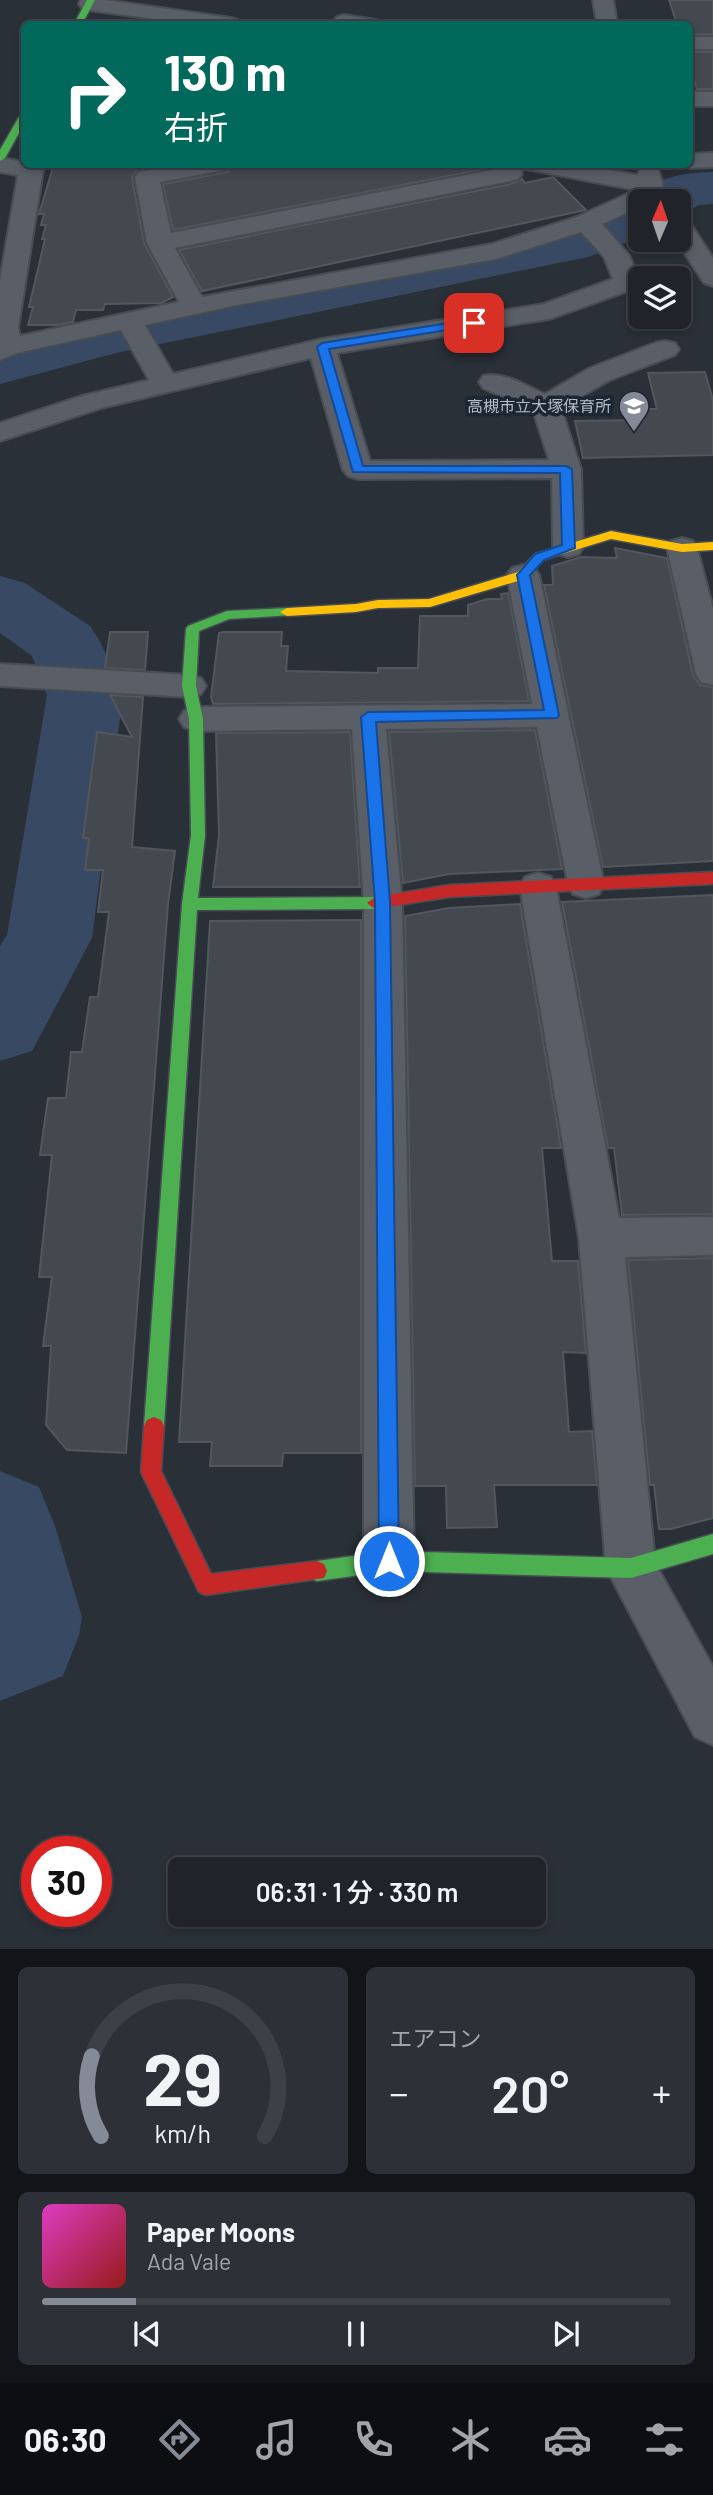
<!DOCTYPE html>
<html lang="ja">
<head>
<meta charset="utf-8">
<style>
	:root { --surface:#20242a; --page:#2d3036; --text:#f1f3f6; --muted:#a2a4a8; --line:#3d4147; --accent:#848b96 }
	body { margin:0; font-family:Barlow,"Noto Sans JP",sans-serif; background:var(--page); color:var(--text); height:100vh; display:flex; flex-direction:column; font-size:26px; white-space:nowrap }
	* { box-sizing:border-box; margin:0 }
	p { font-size:23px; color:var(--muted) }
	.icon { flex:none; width:38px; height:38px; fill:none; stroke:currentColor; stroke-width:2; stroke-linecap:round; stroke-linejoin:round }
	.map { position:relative; height:1949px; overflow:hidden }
	.side { display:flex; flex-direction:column; gap:18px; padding:18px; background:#121417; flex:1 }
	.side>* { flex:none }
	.banner { position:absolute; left:21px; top:21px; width:672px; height:147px; border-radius:10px; box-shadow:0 4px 10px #0003,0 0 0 2px var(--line); background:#00695c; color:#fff; overflow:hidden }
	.needle { width:46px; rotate:2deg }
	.buttons { position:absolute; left:628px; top:189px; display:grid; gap:14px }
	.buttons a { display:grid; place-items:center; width:63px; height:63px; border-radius:10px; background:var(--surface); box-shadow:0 4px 10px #0003,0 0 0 2px var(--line); font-size:35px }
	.speed { position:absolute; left:21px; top:1836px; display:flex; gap:14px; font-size:35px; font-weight:700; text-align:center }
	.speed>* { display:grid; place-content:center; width:91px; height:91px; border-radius:50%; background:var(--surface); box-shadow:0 4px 10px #0003,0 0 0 2px var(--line); line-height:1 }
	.speed .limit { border:10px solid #d22; background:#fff; color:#111 }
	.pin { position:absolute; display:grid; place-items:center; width:60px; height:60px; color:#fff; margin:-30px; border-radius:14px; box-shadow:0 4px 10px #0006 }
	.me { position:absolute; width:77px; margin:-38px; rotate:0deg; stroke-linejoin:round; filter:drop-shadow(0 0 5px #0008) }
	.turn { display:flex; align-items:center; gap:24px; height:147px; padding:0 28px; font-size:32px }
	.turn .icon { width:91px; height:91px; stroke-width:2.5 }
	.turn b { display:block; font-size:49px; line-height:60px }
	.big { font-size:52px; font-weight:600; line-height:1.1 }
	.side .widget { flex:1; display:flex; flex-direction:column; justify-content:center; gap:10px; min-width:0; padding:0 24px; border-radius:10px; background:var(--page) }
	.side .dial { align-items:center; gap:0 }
	.dial svg { height:182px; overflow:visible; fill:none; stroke:var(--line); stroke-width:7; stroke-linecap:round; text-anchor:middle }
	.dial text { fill:var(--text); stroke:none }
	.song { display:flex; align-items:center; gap:21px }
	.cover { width:84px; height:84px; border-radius:10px; background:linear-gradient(135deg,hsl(310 70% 55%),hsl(0 70% 35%)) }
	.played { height:7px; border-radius:4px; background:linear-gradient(90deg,var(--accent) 15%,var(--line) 15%) }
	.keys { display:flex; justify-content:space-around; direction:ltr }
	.heat { display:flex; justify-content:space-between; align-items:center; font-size:38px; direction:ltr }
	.side .tiles { flex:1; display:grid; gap:18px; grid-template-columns:1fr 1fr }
	.widget:last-child { grid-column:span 2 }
	.trip { position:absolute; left:168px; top:1857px; width:378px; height:70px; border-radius:10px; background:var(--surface); box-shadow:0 4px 10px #0003,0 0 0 2px var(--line); font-weight:600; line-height:70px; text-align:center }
	.tabs { display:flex; height:112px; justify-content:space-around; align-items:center; background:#0d0e11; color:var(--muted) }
	.tabs .icon { width:49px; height:49px }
	.tabs .current { color:var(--accent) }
	.tabs b { font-size:32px; color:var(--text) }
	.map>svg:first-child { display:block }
</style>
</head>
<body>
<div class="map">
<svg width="713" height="1949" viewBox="0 0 713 1949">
	<rect width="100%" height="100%" fill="#2a3038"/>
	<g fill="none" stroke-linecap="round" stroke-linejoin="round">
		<g fill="#384963" fill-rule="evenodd">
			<path d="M713,172v32l-13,1 -21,9v-13h-39v36l-52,20 -472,96 -116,31v-38l111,-28 445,-88c29,-9 55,-25 84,-32 16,-23 47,-25 73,-26z"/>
			<path d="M0,576l25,7 65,43 11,17 22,52 -31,243 -60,113 -32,10v-115l7,-11 40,-240 -15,-39 -32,-23z"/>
			<path d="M0,1471l39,16 16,39 27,91 -3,18 -16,41 -63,25z"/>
		</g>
	</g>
	<g fill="#444950" stroke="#52575f" stroke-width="2">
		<path d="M669,0h44v34l-23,1v-11h-13z"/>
		<path d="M690,52h23v37h-16l-7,-24z"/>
		<path d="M54,164h108l-24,5 -6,8 12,66 29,54 -12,6 -56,1 -2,6h-27l-3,12 -16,3h-29l5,-18h-4l16,-68h-3l4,-14h-5l3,-11h-5z"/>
		<path d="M233,164h260l1,3 -321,63 -10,-46 65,-12z"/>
		<path d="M553,177l33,33 -384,81 -23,-41 332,-66 11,-5 3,4z"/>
		<path d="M705,372l8,28v55l-130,3 -8,-37 69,-1 -2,-11h15l-9,-36z"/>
		<path d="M615,548l52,10 26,117 7,10 13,2v174l-110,6 -59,-282h9l-1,-19 29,-9 36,1z"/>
		<path d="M508,593l21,108 -316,3 -2,-7 8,-64 4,-1h59l-1,14h7l-2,25 92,2v-5h40l2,-52h48v-11l19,-6h15l-1,-5z"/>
		<path d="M110,632h38l-3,38 -40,-2z"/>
		<path d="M110,695l33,2 -11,150 43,4 -7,53 -42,549 -59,-3 -21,-25 5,-79h-8l9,-69h-13l13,-122h-12l8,-57h18l5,-46h11l8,-55h8l11,-85h-11l5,-42h-18l4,-32h-6l14,-106 35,5z"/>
		<path d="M535,730l27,139 -113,5 -46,9 -14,-151z"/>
		<path d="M350,732l10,155h-147l6,-52 -3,-102z"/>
		<path d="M713,895v319l-91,1 -8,-67h-6l-46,-246z"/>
		<path d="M520,904l41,244h-19l10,113h26l8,92 -23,-1 6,80 23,-1 5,54h-103l3,42 -50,1 -1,-42h-31l-10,-570 44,-8z"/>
		<path d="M361,920v533h-78l-1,13h-72l2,-24h-33l31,-521z"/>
		<path d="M713,1258v260l-42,11h-12l-5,-44h-4l-22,-225z"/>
	</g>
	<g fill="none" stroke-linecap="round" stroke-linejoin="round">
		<g stroke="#484c53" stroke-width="4">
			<g id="street">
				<path d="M81,0h24l126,18 7,2 4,4h-52l-101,-14 -7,-2 -3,-4z"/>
				<path d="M593,0h20l4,24h-20z"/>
				<path d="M344,15l32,5 4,4h-48l5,-7z"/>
				<rect x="690" y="37" width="23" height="12"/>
				<rect x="690" y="92" width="23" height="14"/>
				<path d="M713,153v14l-23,1 -9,-4h9v-10z"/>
				<path d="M0,158l24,4v2l15,1 4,5 -25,158 2,8 159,-34 -32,-59 -12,-66 4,-5 38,-8h54l-4,5 -8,2 -59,11 11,51 326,-64 -1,-5h78l64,11 3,-10h16l6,20 -11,16h-12v6l-38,17 27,31 11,28 -4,5 -87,31 -212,34 33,108 179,-1 -16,-50 -50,-22 -4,-6 4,-6c21,-5 43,10 62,18l45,-26 65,-25 10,-2 10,2 4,6 -4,6 -65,25 -49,28 20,61 2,78 -4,7 -11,3 -11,-3 -4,-7 -1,-69 -194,1 -10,-3 -5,-6 -32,-112 -210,50 -101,33v-18l82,-27 67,-16 -28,-50 -104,23 -17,7v-80l18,-105 -18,-3zM521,168l115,22 -59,27 -85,27 -290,53 -27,-49 335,-67 8,-2 4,-5zM581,232l23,25 9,22 -69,25 -222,35 -149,35 -28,-49 92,-20 259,-46z"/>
				<path d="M679,218l9,2 25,38v28l-9,-3 -28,-43h3z"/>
				<path d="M682,538l11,3 4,7 16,61v76l-12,-3 -5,-8 -29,-126 4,-7z"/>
				<path d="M523,565l11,3 5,7 65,309 -5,10 -13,4 -13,-4 -5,-10 -31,-157 -151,2 16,174 12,658 -8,17 -17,8 -17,-8 -8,-17v-658l-12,-174 -156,2 -12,-4 -5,-8 5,-8 12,-4 336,-3 -25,-129 5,-7z"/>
				<path d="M0,664l189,11 12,3 5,8 -5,8 -12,3 -189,-11z"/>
				<path d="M538,873l13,4 5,10 63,331 94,-1v38l-88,2 30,306 58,104v78l-18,-8 -89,-169 -27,-330 -59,-351 5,-10z"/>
			</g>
		</g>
		<g stroke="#484c53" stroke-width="3">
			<g id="fast">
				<path d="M87,0h8l-13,24h-8z"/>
				<path d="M24,114v10l-19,34 -5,3v-11l19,-33z"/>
				<path d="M287,608l7,4 -2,3 -63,4 -30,12 -3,55 7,33 2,116 -7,63 177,-1 8,6 -8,6 -178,1 -33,516 -3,6 -7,3 -7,-3 -3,-6 38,-522 9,-69 -2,-116 -7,-33 4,-57 2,-3 39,-15z"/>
				<path d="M713,1534v20l-82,24 -242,-7 -72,10 -7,-3 -3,-7 3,-7 7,-3 72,-10 242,7z"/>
			</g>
		</g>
		<g stroke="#484c53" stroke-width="3">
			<path id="slow" d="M611,531l71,13 31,-2v8l-31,2 -71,-13 -68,21 -15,18 -98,29 -52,1 -22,4 -69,4 -7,-4 7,-4 69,-4 22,-4 51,-1 89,-27 17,-18z"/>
		</g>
		<g stroke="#484c53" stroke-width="3">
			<g id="jam">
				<path d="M713,872v12l-264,13 -74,12 -8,-6 8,-6 74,-12z"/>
				<path d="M154,1417l7,3 3,6 -3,45 50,103 106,-13 7,3 3,7 -3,7 -118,17 -7,-3 -58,-120 3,-46 3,-6z"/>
			</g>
		</g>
		<use href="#street" fill="#5a5e66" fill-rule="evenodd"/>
		<use href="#fast" fill="#4caf50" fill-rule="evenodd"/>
		<use href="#slow" fill="#ffc107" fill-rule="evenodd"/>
		<use href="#jam" fill="#c62828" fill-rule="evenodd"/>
	</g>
	<path fill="#1a73e8" stroke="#114b97" stroke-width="2" d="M474,319l4,1v5l-149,24 34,117h203l6,3 3,79 -31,12 -14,15 29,140 -2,3 -181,4 14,180 9,659 -3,7 -7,3 -8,-3 -2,-7 -4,-659 -14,-185 7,-5 176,-2 -27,-135 18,-21 27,-9 -2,-72 -207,-1 -36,-125 5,-4z"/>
	<defs>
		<g id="school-pin" transform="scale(1.575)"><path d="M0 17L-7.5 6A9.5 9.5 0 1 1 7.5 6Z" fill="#848b96" stroke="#1d2633"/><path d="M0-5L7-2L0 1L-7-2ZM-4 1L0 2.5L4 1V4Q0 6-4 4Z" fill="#fff"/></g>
	</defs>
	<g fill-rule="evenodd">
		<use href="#school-pin" x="634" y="406"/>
	</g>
	<g text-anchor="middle" stroke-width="7" stroke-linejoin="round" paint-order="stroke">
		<g font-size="16" fill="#b4bcc9" stroke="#1d2633" text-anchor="end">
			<text x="611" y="412">高槻市立大塚保育所</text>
		</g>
	</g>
</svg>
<div class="buttons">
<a><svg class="needle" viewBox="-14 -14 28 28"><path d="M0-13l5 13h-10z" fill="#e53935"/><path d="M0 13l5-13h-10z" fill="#a2a4a8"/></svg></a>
<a><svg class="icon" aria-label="layers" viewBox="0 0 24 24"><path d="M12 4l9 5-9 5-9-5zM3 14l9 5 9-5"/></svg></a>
</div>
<div class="speed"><div class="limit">30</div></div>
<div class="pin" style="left:474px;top:323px;background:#d93025"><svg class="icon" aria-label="arrive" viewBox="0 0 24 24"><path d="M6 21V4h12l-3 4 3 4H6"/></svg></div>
<svg class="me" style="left:389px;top:1561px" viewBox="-20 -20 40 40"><circle r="17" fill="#1a73e8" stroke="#fff" stroke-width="3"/><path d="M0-11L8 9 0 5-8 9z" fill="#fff"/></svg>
<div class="trip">06:31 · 1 分 · 330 m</div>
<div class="banner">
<div class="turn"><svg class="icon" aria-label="right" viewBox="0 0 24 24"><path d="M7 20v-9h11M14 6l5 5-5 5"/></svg><div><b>130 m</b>右折</div></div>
</div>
</div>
<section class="side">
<div class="tiles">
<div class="widget dial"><svg viewBox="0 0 100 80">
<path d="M14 69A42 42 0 1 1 86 69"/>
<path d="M14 69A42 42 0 0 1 10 34" stroke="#848b96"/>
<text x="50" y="56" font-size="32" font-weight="700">29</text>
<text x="50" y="72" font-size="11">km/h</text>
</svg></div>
<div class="widget"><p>エアコン</p>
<div class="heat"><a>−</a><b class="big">20°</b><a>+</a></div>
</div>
<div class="widget">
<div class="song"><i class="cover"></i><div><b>Paper Moons</b><p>Ada Vale</p></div></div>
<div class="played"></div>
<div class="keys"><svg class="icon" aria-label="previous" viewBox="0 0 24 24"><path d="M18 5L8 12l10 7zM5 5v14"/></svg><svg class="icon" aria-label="pause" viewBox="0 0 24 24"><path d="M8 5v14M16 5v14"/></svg><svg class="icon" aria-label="next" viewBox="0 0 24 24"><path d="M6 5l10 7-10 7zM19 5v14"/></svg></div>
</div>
</div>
</section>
<nav class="tabs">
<b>06:30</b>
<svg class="icon current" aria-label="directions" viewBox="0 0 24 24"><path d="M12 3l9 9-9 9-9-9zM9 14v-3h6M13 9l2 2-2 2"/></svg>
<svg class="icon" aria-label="music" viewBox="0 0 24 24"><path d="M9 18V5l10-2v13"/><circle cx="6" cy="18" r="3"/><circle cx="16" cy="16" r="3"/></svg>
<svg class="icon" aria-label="phone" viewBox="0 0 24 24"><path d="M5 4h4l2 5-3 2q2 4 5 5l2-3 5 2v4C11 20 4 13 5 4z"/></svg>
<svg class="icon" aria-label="climate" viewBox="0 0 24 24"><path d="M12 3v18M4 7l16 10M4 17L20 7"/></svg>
<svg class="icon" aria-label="car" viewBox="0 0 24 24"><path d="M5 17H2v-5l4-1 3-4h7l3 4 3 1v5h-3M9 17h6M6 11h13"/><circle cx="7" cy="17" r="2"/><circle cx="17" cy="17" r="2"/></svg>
<svg class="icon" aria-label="filters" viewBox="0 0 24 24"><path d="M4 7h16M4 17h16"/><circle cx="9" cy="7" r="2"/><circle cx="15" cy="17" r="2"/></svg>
</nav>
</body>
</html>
